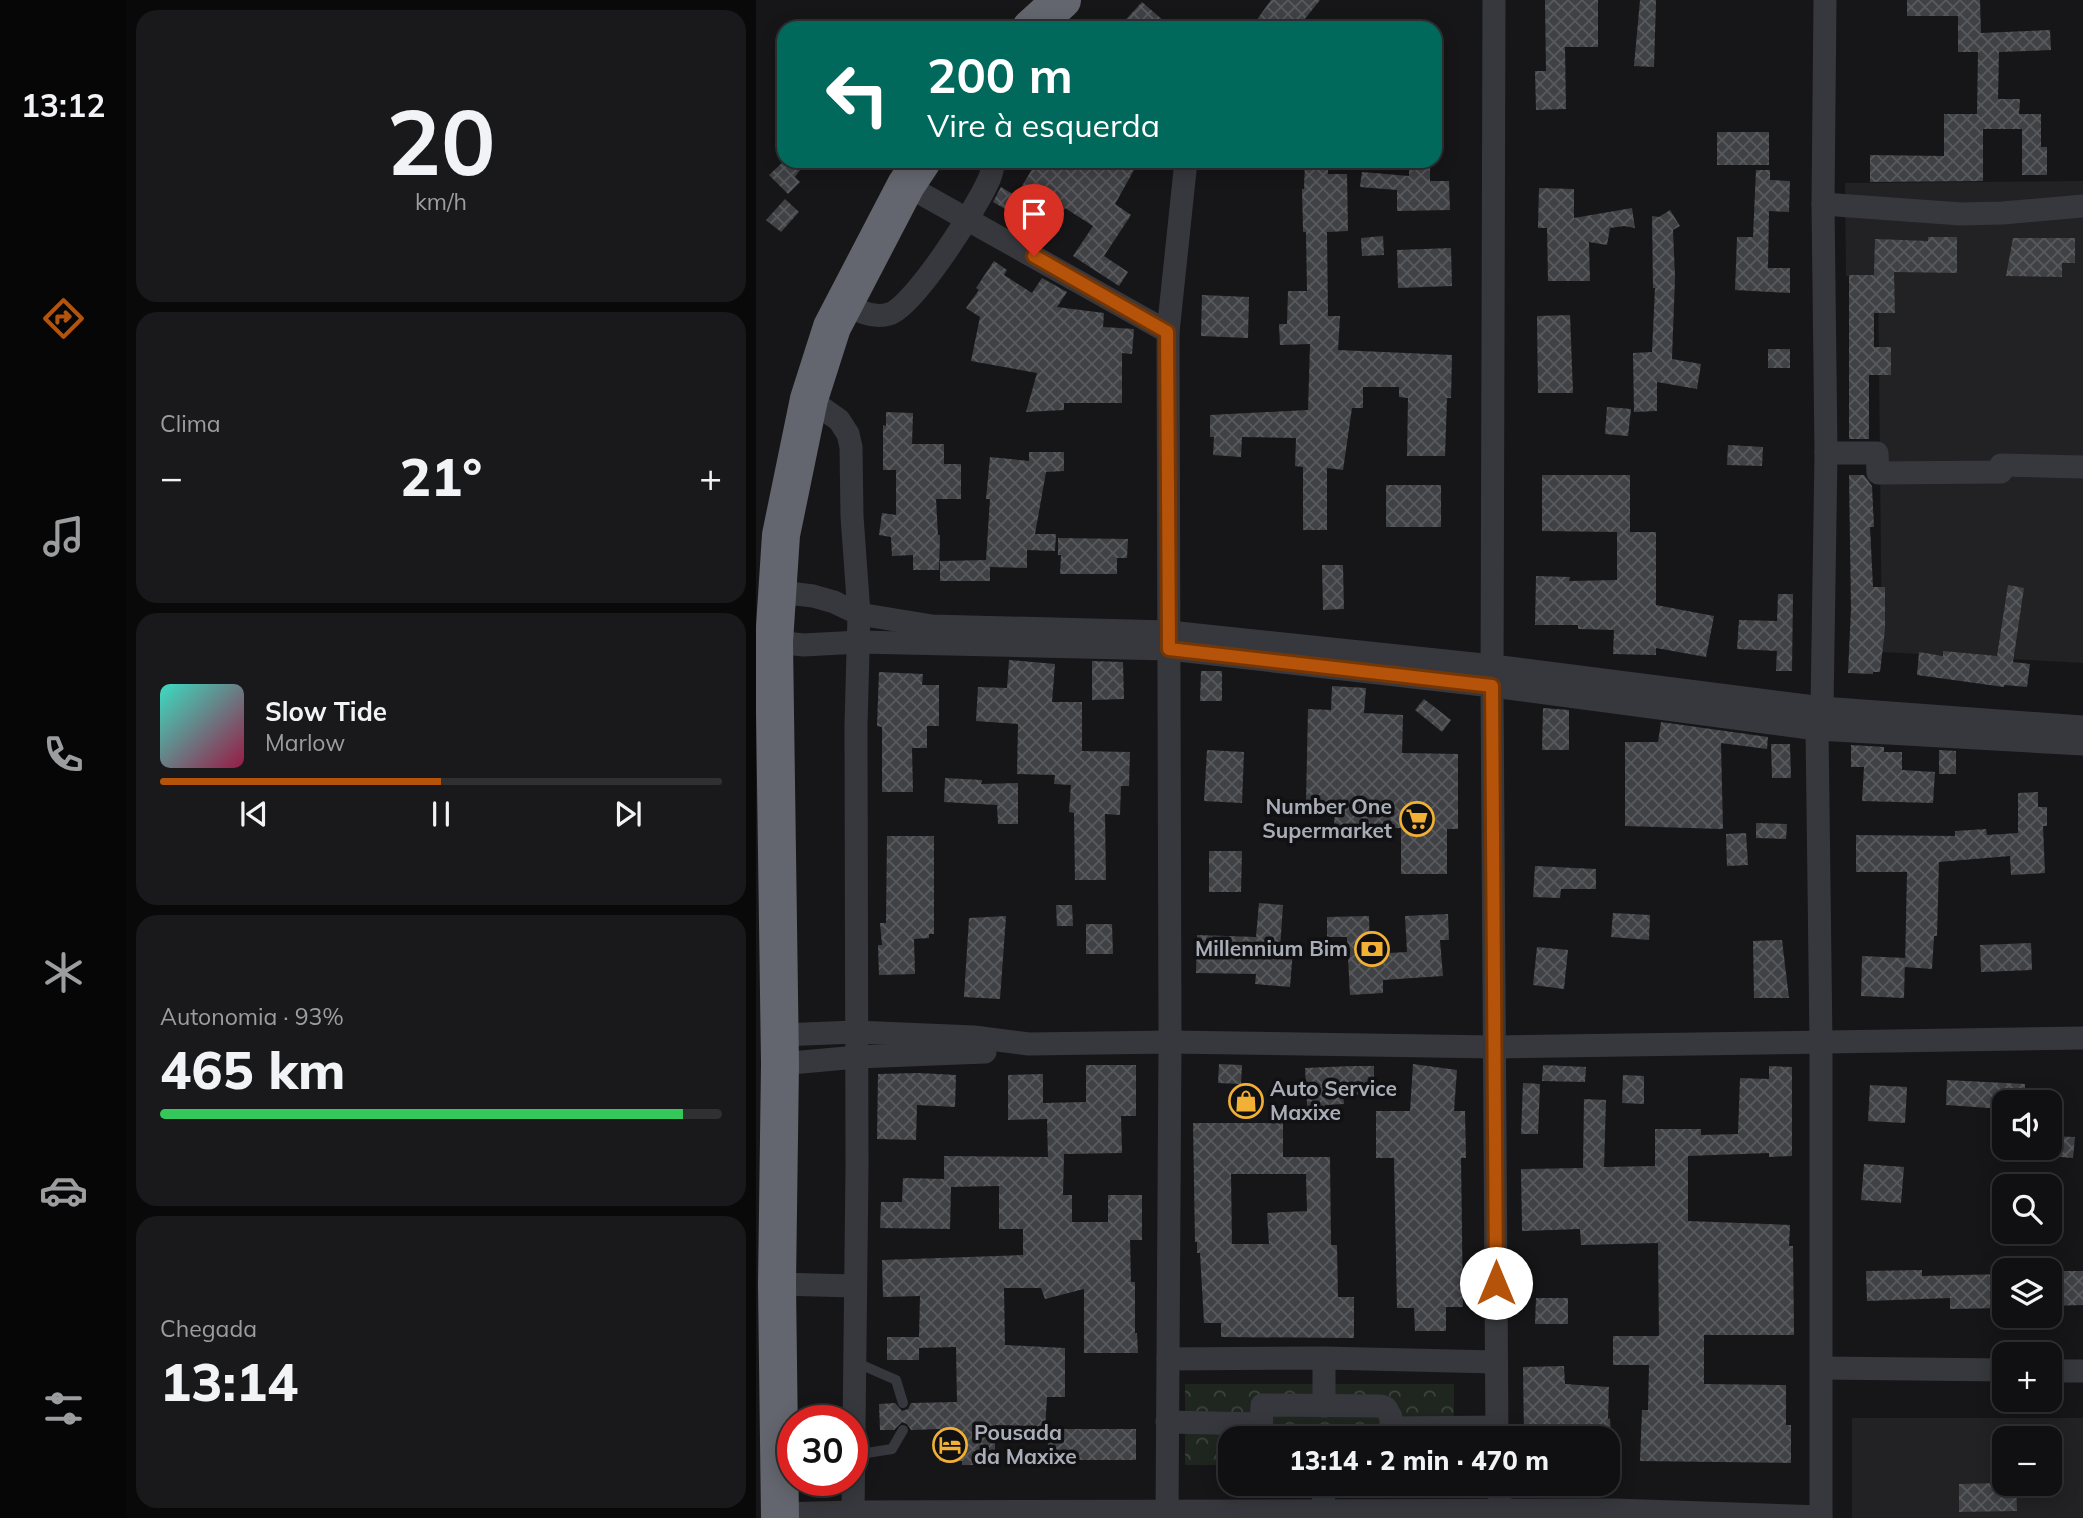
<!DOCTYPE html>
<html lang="pt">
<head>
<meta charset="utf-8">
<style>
	:root { --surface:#101012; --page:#19191b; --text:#f1f3f6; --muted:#9c9d9f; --line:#303032; --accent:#b45309 }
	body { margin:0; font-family:Mulish,sans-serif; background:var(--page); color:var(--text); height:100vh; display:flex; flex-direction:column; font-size:26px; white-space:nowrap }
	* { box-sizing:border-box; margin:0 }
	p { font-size:23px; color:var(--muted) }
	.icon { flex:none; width:38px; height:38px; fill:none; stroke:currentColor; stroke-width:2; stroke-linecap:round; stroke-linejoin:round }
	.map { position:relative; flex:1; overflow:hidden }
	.details { display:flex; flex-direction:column; gap:10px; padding:10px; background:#09090a; width:630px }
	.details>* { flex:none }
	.hud { position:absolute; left:21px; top:21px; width:665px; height:147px; border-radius:21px; box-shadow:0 4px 18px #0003,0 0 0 2px var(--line); background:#00695c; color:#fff; overflow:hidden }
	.buttons { position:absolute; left:1236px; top:1090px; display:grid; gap:14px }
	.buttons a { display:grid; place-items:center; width:70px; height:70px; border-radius:14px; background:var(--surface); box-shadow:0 4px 18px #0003,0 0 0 2px var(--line); font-size:35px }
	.speed { position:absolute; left:21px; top:1405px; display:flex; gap:14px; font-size:35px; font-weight:700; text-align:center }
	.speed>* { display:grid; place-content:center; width:91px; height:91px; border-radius:50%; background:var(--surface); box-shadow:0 4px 18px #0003,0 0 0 2px var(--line); line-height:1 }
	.speed .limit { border:10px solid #d22; background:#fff; color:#111 }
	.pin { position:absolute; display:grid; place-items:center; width:60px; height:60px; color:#fff; margin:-72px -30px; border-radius:50% 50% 50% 0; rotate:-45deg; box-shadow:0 0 7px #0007 }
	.pin .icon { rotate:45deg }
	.me { position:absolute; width:77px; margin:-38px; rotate:0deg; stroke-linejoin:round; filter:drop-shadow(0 0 5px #0008) }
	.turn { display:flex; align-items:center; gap:24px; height:147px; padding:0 35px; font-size:32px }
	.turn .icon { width:91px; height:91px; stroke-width:2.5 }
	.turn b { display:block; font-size:49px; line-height:60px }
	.big { font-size:52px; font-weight:800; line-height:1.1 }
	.details .widget { flex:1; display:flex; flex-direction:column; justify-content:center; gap:10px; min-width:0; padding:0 24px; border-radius:21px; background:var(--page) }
	.details .dial { align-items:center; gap:0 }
	.dial b { font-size:91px; line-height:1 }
	.song { display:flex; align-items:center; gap:21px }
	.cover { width:84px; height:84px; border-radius:10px; background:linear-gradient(135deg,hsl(170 70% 55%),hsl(340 70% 35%)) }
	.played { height:7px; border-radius:4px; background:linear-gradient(90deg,var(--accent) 50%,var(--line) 50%) }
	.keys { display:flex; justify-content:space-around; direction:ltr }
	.heat { display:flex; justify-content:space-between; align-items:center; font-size:38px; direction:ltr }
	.charge { height:10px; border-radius:5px; background:linear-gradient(90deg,#34c759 93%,var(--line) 0) }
	.trip { position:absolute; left:462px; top:1426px; width:402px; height:70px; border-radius:21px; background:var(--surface); box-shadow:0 4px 18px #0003,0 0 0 2px var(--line); font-weight:800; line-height:70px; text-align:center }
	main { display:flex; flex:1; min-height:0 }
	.tabs { display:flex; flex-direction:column; width:126px; justify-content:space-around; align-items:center; background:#060607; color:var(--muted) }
	.tabs .icon { width:49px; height:49px }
	.tabs .selected { color:var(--accent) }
	.tabs b { font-size:32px; color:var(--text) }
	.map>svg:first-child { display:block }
</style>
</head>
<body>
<main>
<nav class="tabs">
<b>13:12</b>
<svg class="icon selected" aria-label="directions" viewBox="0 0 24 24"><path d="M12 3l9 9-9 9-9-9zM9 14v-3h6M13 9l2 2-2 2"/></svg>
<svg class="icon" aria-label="music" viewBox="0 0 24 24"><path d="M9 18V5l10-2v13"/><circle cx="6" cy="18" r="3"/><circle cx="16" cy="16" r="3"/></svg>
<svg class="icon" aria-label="phone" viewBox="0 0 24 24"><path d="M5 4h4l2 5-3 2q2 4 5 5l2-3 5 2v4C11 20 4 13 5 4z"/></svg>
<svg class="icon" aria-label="climate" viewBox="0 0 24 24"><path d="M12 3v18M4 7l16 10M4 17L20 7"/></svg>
<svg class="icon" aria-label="car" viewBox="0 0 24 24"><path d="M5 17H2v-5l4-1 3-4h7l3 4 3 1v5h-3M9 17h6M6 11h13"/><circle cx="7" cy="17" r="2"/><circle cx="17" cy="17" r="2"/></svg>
<svg class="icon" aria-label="filters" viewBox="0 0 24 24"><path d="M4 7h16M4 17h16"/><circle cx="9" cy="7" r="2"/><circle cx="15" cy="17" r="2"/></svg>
</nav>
<section class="details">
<div class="widget dial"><b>20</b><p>km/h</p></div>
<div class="widget"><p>Clima</p>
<div class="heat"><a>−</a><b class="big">21°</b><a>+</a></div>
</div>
<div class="widget">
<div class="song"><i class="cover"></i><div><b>Slow Tide</b><p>Marlow</p></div></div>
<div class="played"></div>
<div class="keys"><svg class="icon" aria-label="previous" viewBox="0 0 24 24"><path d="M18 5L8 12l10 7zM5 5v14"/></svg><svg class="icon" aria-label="pause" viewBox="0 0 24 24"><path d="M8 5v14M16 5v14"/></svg><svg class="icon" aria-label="next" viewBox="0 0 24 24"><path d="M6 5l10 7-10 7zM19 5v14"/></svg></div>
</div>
<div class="widget"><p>Autonomia · 93%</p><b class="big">465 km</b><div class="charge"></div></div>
<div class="widget"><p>Chegada</p><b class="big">13:14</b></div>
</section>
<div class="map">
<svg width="1327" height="1518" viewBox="0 0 1327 1518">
	<defs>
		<pattern id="park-crowns" width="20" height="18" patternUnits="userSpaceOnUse" patternTransform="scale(1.75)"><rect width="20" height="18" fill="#1e261f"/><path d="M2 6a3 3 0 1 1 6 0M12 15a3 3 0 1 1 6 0" fill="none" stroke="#3c433d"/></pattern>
		<pattern id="building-cross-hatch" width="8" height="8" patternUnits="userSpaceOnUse" patternTransform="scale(1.75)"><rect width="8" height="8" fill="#404145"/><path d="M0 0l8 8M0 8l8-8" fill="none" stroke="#595a5e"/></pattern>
	</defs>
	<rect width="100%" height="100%" fill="#161618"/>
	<g fill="#222225" fill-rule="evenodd">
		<path d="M1327,181v482l-201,-11 -4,-376h-32l-1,-93z"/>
		<path d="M1096,1418h231v100h-231zM1248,1438h45v46h-45z"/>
	</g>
	<path fill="url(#park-crowns)" d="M429,1384h269v54h-224v27h-45z"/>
	<g fill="url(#building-cross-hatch)" fill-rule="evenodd">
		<path d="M515,0h49l-20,25 -7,-6 -7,9h-35z"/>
		<path d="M789,0h53v47h-33l1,62 -30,1 -1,-39h11z"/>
		<path d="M884,0h16l-2,67 -20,-1z"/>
		<path d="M1151,0h73l1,33 69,-3 1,20 -52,2 -1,47h22l-1,15h22v33h6v28h-25v-46h-39v52l-113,1v-27l74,1v-42h33l1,-62h-20v-36h-51z"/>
		<path d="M386,2l30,26h-54z"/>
		<rect x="961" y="132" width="52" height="33"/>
		<path d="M28,161h22l-11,16 5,5 -12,12 -19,-19z"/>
		<path d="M281,161h102l-24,43 16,11 -27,41 24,16 -9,14 -46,-30 20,-30 -28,-18 -16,26 -56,-32 8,-15 15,9z"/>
		<path d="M549,161h23v13h19l1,57 -21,1 1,84h12l-2,34 114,5 -1,43h-4l-2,58h-38l1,-58 -9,-1v-10h-36v21h-11l-9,62 -16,-2v62h-24v-63l-8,-1 1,-28 -54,-1 -1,20 -28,-2 1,-18h-4v-22l98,-5 2,-66 -30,1 -1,-21h8l1,-33h19l-1,-59h-3l-1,-43h2z"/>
		<path d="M653,161h21v20h19l1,29 -53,1v-21l-37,-3 2,-15 47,4z"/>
		<path d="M1000,170h14v10l20,1 -1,31 -20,-1 -1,57h22v25l-55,-3 2,-53h16z"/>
		<path d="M783,188l35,1v29l58,-10 3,20 -11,-2 -14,2 -3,17 -18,-3 1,39h-42l-1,-53h-9z"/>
		<path d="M29,199l14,13 -18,20 -15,-12z"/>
		<path d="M914,210l10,16 -7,4 2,47 -3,82 29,5 -4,25 -40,-7v29l-23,1 -1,-59 19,-1 3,-64h-2l-1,-72 7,1z"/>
		<path d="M627,236l1,19 -22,1 -1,-18z"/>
		<path d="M1172,237h29v36l-63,-1 1,41h-21v34h17v28h-22v64h-20v-164h25l1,-36 53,2z"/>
		<path d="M1257,238h62v25h-13v14l-56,-1z"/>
		<path d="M695,248l1,38 -54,2 -1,-38z"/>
		<path d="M238,261l13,9 -3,5 28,18 10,-15 25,14 -10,15 47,6 -1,14 31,2 -2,25 -10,-1v50h-58v7l-38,2 11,-39 -66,-12 9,-44 -14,-9 13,-18 -3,-2z"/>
		<path d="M446,295l47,2 -1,41 -47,-2z"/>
		<path d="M814,315l3,78h-35l-1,-77z"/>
		<rect x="1012" y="349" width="22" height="19"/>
		<path d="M851,407l24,2 -3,27 -23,-2z"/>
		<path d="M130,412l27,1 -1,31h32v20h17v35h-25l2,36h2l-1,35h-26v-15l-21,1 -1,-19 -12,-2 3,-22 14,2v-45h-13v-45l3,1z"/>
		<path d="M972,445l35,2 -1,19 -35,-1z"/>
		<path d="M273,452h35v19l-18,1 -11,62h21l-1,17 -28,-1v18l-37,-1v14h-50v-20l46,-1 4,-61h-4l4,-42 39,4z"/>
		<path d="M786,475h88v57h26v73l58,11 -8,41 -50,-9v7l-43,-1 1,-24 -36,-1v-4h-43l1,-49 34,1 -1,4 48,-1v-48l-75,-1z"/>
		<path d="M1093,475h15l8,11 2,41h-4l3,60h12v42l-5,43h-7v2l-25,-1 3,-64z"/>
		<rect x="630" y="485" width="55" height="42"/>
		<path d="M302,538l70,1 -1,19h-10v16h-57l1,-19h-3z"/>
		<path d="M566,565h21l1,44 -21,1z"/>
		<path d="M1252,585l16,3 -11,74 17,2 -3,23 -23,-2v2l-87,-12 2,-23 24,4v-5l54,5z"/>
		<path d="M1022,594h15l-1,77h-16l1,-20 -40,-2 2,-29 38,1z"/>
		<path d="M253,660l46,4 -3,38h30v49l48,1 -1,34h-8l-1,29 -15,-1 1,66h-31l-1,-67 -5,-1 2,-27 -17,-1 1,-9 -38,-1 1,-50 -42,-3 2,-34 29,1z"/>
		<path d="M336,661l31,1 1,37 -32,1z"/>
		<path d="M445,671h21v30h-22z"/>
		<path d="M123,672l44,2 -1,11h17v41h-12v22h-15l1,44h-31v-65l-5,-1z"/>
		<path d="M576,686l34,2 -2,25 39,2 -1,38 56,1v75h-11v45h-46v-46h-67l1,-24h-29l2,-95 23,1z"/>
		<path d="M668,699l27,21 -9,12 -27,-22z"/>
		<path d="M787,708l26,2v40h-27z"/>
		<path d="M905,722l107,15 -1,12 -46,-6 2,86 -98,-3v-84h33z"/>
		<path d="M1015,744h19l1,34h-19z"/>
		<path d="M1095,745l33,2v5h18v18l33,2 -2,31 -71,-2 2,-34h-13z"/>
		<path d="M451,750l37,2 -2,51 -38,-2z"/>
		<path d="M1183,750l17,1v23h-17z"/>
		<path d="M189,778l37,2 -1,4 37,-1v41h-20l-1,-19 -53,-3z"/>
		<path d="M1282,792v15h9v19h-4l2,47 -34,2 -1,-19 -71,6 -2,74h-3l-2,33 -27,-2 2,-95h-51v-37l99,1v-5l31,-2 1,6 31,-2v-40z"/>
		<path d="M1000,823l31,1 -1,15 -30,-1z"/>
		<path d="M990,833l2,32 -21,1 -1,-32z"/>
		<path d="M131,836h47v98h-5v4l-15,1 1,35 -36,1 -1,-30h4l-2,-22h6z"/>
		<path d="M453,851h33l-1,41h-32z"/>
		<path d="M779,866l61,3v20h-35l-1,9 -27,-1z"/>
		<path d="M503,903l24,2 -3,44 13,1 -3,37 -35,-3 1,-10 -60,-1 1,-38 59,2z"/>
		<path d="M300,905h16l1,21h-16z"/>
		<path d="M857,913l37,2 -1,25 -38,-3z"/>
		<path d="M692,914l1,26h-9l3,36 -60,4v13l-33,2 -3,-58h-20v-20l42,-1 1,38 37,-2 -2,-36z"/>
		<path d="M250,916l-6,83 -36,-2 5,-79z"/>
		<path d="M330,924h26l1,30h-27z"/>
		<path d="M1026,940l7,58h-35l-1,-57z"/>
		<path d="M1275,943l1,27 -51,2 -1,-27z"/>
		<path d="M781,947l31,3 -4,39 -31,-4z"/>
		<path d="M1106,956l43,2 -1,40 -43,-2z"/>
		<path d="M463,1064l23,1 -1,19 -23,-1z"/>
		<path d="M657,1064l44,6 -3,41h11l1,47h-5l2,149h-17v24h-31l-1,-23h-17l-3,-150h-18v-47h34z"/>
		<path d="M330,1065h50v51h-15l1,37 -58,1 -1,41h9v27h36v-27h34v45h-12l1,42h4v51h2l1,20h-54v-64l-39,10 -4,-11h-37l1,57 60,3v49h-18l-2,32h91v31h-88v-16l-17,-18 -36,-1v40h-33v-4h-23l1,-32 -29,1 -4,-6 -5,-2 -8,8h-14l-1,-26 16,-1 7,8 6,-2 3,-6 46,-1 -1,-55 -37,1v12h-32v-23h32l1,-41 -37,1 -1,-37 141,-5v-26h-24v-43l-48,1 -1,42 -70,-1 1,-26h21l1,-24 41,1v-23l104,1 -1,-38 -39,1v-45l35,-1v29l43,-1z"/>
		<path d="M787,1065l43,2 -1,15 -43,-1z"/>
		<path d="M597,1066h21v29l-31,-1 1,10 -19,1 1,16h-18l-3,-53z"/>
		<path d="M1013,1066l23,1v89l-23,1v-4l-81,3v65l102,4 -1,21h4l1,89h-90v49l82,1v40h5v38l-151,-2 2,-51h6l1,-45h-36v-29h46l-1,-93 -77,2 -1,-16 -58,2 -1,-62 62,-1 1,-69 22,1 -2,67 51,-1v-37h46v6l37,-1 2,-56 29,1z"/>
		<path d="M163,1073l37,2 -1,32 -38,-2 -1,35 -39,-1 1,-65z"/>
		<path d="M867,1075l21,1v28l-22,-1z"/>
		<path d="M1191,1080l78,4 -1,18h-20v7l-58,-4z"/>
		<path d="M767,1083l17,1 -2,50h-17z"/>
		<path d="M1114,1085l37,2 -2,36 -37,-2z"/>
		<path d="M437,1123h90v34h47l1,88h6l1,52h16v41l-133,-1v-14h-17l-4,-70h-3v-11h-2zM475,1174h75l1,37 -40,2 2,31h-37z"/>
		<path d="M1293,1136l26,1 -2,21 -24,-2z"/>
		<path d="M1108,1164l40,3 -3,36 -40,-3z"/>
		<path d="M1166,1270v6l82,-2v34l-54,1v-11l-83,3 -1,-30z"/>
		<path d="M1293,1271h34v34l-34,1z"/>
		<path d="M780,1298h32v26h-33z"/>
		<path d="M808,1366l1,18 44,3 -1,32 2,-1 1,20h-87l-1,-71z"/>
		<path d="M1248,1483l12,1 1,27 -58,1v-28z"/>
	</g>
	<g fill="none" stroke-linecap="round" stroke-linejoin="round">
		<g stroke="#37383d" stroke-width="10">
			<path d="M99,1362l41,18 7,23"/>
			<path d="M98,1455l38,-6 11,-19"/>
		</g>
		<g stroke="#37383d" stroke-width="23">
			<path d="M738,0l-2,686 5,752"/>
			<path d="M150,185l262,147"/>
			<path d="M1067,204l138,10 42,-1 80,-7"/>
			<path d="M88,303c13,8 29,16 45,11 25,-7 91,-111 101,-137 2,-5 3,-11 4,-16"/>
			<path d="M53,399l30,21 9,14 3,13 1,69 7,98 -3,111 1,443 -4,350"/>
			<path d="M1070,453h51l1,20 123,-1v-7l82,2"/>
			<path d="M20,597l21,-3 16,2 21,6 25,12 73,12 237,6 324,34 329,42 261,19"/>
			<path d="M18,642l30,3 55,-3 310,7 323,37 325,43 266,15"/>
			<path d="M24,1035l75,-3 119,5 55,7 141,-2 325,5 588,-9"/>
			<path d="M24,1064l77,-7 128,-5"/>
			<path d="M21,1284l78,2"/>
			<path d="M412,1359l156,-1 172,4"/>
			<path d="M568,1364v42"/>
			<path d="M1066,1368l182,2"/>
			<path d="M1293,1371h34"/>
			<path d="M411,1422l94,2"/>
			<path d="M635,1428l106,-1"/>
			<path d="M505,1438l1,-33 119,1 5,2 5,9v21"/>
			<path d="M743,1484l2,34"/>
			<path d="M567,1510l1,-26"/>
			<path d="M24,1514l73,-2 761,-2 207,7"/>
			<path d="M411,1518l3,-476 -2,-710 18,-171"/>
			<path d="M1065,1518v-476l-4,-313 5,-21 4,-255 -3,-249 2,-204"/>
		</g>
		<g stroke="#63666e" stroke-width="38">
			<path d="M275,28l31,-28"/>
			<path d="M24,1518l-3,-234 3,-220 -6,-422 7,-107 28,-136 23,-72 74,-142 16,-24"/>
		</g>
	</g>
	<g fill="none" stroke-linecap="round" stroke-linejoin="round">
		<g stroke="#753606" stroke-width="18">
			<path id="route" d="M278,256l133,76 2,317 323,37 4,597"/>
		</g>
		<use href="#route" stroke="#b45309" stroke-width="12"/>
	</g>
	<defs>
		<g id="supermarket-ring" transform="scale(1.75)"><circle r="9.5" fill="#111113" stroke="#f2b134" stroke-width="1.5"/><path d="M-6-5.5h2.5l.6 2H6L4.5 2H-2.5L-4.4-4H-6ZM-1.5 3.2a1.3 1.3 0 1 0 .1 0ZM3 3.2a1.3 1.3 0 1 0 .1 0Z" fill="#f2b134"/></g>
		<g id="bank-ring" transform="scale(1.75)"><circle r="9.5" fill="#111113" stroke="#f2b134" stroke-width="1.5"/><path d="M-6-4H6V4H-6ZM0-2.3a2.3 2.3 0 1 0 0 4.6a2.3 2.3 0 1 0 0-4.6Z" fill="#f2b134"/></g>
		<g id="shop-ring" transform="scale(1.75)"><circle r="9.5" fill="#111113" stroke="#f2b134" stroke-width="1.5"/><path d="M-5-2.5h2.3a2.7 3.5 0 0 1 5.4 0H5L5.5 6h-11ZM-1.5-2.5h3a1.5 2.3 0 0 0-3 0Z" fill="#f2b134"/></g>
		<g id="hotel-ring" transform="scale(1.75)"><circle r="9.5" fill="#111113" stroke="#f2b134" stroke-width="1.5"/><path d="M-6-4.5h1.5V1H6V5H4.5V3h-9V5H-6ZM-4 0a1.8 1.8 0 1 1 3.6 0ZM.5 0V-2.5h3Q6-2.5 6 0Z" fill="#f2b134"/></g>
	</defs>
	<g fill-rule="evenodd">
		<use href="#supermarket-ring" x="661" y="819"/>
		<use href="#bank-ring" x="616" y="949"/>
		<use href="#shop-ring" x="490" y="1101"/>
		<use href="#hotel-ring" x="194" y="1445"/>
	</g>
	<g text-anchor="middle" stroke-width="7" stroke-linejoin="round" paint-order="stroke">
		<g font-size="21" font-weight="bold" fill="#a8adb8" stroke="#111113" text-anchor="end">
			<text x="636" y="814">Number One<tspan x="636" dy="24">Supermarket</tspan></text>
			<text x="592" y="956">Millennium Bim</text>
			<text x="514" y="1096" text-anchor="start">Auto Service<tspan x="514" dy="24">Maxixe</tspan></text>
			<text x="218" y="1440" text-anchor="start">Pousada<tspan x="218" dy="24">da Maxixe</tspan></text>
		</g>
	</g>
</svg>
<div class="buttons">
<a><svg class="icon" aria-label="sound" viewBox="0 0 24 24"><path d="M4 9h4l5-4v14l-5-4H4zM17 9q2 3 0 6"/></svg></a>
<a><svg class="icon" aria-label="search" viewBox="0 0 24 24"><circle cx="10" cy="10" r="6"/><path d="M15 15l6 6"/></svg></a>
<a><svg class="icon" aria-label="layers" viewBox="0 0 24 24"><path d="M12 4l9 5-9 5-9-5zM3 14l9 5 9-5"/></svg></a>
<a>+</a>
<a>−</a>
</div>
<div class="speed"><div class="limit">30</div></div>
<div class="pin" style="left:278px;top:256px;background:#d93025"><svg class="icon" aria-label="arrive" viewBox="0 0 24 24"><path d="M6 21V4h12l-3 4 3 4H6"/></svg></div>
<svg class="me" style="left:740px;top:1283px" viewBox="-20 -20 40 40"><circle r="19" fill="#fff"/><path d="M0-13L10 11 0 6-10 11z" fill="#b45309"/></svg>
<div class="trip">13:14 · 2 min · 470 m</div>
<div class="hud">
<div class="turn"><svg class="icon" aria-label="left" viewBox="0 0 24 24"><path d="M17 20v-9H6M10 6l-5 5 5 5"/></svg><div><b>200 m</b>Vire à esquerda</div></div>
</div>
</div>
</main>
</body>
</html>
